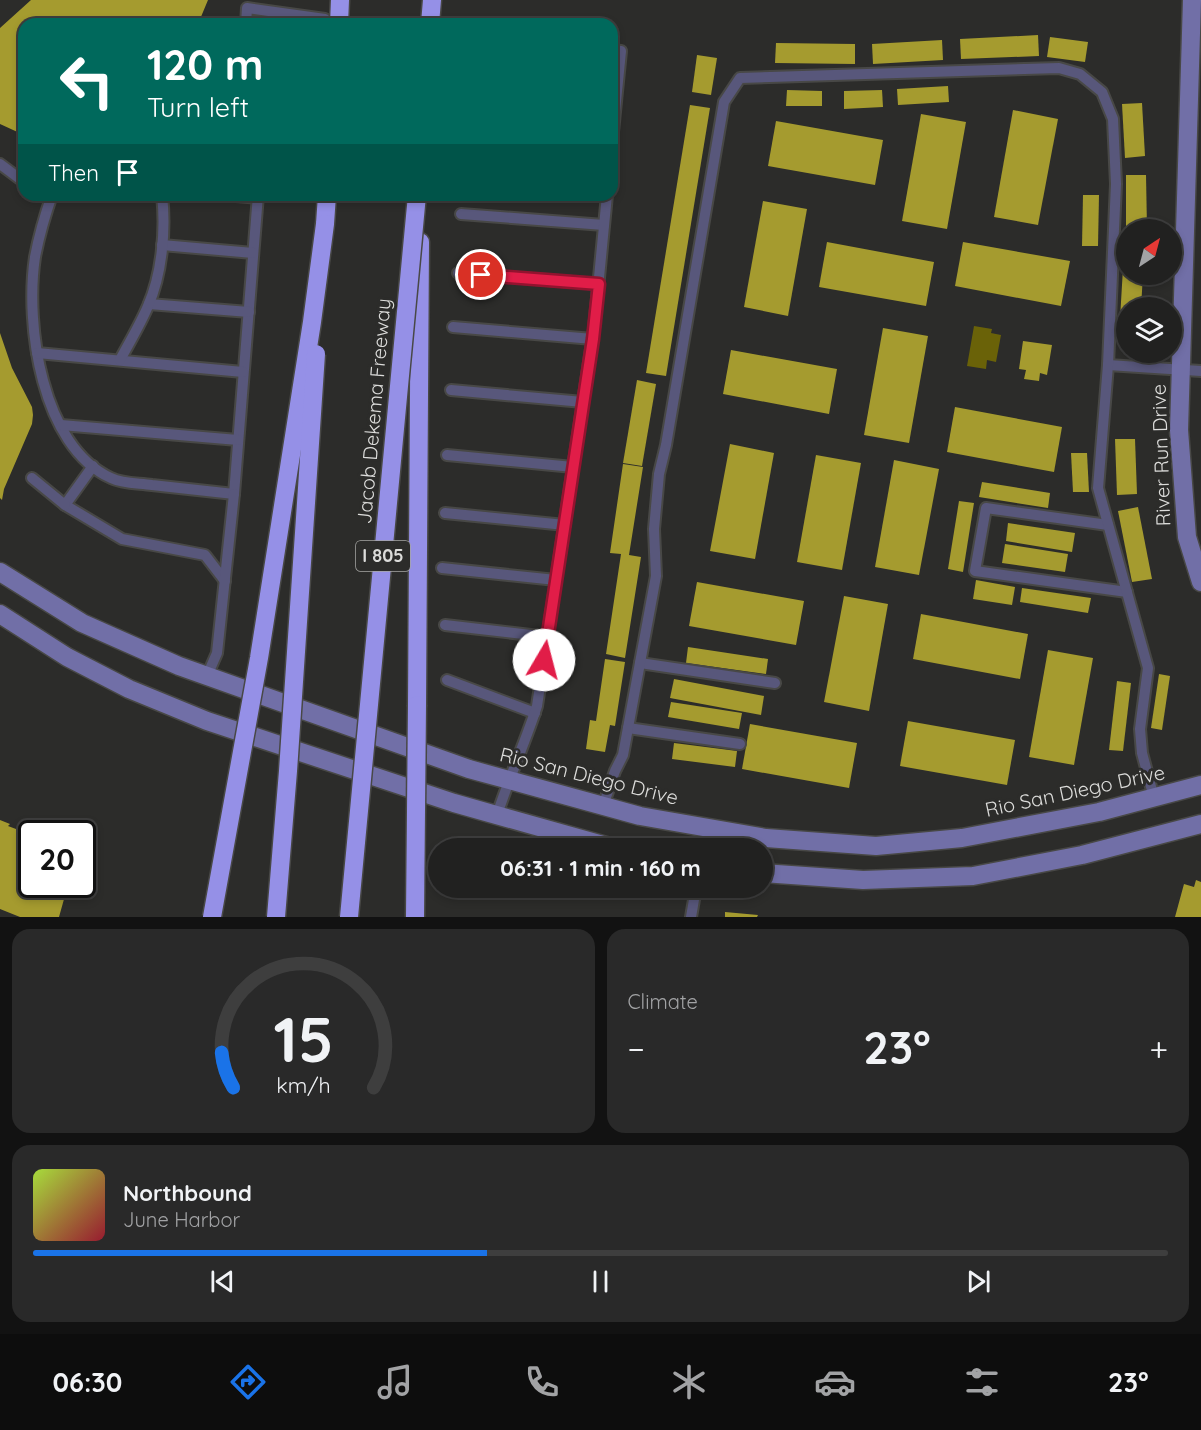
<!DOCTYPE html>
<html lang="en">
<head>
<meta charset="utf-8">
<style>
	:root { --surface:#212120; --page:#292929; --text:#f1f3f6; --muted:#a2a3a5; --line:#3e3e3e; --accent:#1a73e8 }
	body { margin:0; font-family:Quicksand,sans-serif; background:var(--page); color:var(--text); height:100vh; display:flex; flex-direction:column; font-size:22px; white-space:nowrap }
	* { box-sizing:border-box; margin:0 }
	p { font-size:20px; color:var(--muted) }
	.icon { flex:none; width:33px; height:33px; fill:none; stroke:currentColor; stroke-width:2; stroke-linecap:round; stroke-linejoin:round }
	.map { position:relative; height:917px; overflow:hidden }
	.sheet { display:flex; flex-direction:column; gap:12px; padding:12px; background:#121212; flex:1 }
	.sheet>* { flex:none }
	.banner { position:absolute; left:18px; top:18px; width:600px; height:183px; border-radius:18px; box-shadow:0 3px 9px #0003,0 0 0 2px var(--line); background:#00695c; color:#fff; overflow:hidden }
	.needle { width:39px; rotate:36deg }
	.fabs { position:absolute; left:1116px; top:219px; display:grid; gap:12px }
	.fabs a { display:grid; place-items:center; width:66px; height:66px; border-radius:50%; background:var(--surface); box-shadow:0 3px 9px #0003,0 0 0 2px var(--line); font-size:30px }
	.speed { position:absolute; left:18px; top:820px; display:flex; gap:12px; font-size:30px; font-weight:700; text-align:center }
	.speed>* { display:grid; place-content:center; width:78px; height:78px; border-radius:50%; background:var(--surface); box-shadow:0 3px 9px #0003,0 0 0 2px var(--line); line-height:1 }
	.speed .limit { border:3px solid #111; border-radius:9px; background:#fff; color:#111 }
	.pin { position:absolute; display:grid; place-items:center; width:51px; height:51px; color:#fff; margin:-26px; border:3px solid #fff; border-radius:50%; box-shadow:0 2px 6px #0007 }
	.me { position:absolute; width:66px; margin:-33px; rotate:8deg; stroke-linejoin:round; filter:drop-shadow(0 0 4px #0008) }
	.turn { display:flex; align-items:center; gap:21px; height:126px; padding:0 30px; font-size:27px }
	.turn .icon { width:78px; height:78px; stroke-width:2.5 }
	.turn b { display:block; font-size:42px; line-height:51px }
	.then { display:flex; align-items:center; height:57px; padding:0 30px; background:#0003; gap:12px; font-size:22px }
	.big { font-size:45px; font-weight:700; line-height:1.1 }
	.sheet .tile { flex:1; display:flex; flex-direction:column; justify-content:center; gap:9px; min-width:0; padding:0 21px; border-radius:18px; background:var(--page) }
	.sheet .dial { align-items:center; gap:0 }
	.dial svg { height:156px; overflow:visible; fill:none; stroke:var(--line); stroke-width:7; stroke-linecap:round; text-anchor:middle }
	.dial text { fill:var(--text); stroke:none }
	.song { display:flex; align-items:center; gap:18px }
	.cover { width:72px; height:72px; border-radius:9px; background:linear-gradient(135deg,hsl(80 70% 55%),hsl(350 70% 35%)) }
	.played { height:6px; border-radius:3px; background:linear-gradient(90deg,var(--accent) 40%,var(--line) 40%) }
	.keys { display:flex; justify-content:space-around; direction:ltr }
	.heat { display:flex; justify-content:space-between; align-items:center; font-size:33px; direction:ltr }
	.sheet .tiles { flex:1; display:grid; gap:12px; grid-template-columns:1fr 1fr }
	.tile:last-child { grid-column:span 2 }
	.trip { position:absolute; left:428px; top:838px; width:345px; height:60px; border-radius:30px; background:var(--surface); box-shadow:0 3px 9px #0003,0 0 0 2px var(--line); font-weight:700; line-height:60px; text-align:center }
	.tabs { display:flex; height:96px; justify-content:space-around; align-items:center; background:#0d0d0d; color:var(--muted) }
	.tabs .icon { width:42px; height:42px }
	.tabs .on { color:var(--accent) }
	.tabs b { font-size:27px; color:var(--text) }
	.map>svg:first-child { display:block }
</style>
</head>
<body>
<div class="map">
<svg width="1201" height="917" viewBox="0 0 1201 917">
	<rect width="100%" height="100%" fill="#2c2c2a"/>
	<path fill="#6a6208" d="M974,326l18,3 -1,4 10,2 -5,27 -9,-2 -1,9 -19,-3z"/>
	<g fill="#a59b2f">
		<path d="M31,0h177l-10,24h-174v111l-24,-11v-96z"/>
		<path d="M1038,35l1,21 -78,3 -1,-20z"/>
		<path d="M1050,37l38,5 -3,20 -38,-5z"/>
		<path d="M942,40l1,20 -70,4 -1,-20z"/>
		<path d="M776,43l79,1v20l-80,-1z"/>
		<path d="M697,55l20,3 -6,37 -19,-3z"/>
		<path d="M948,86l1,16 -51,3 -1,-16z"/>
		<path d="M787,90l35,1v15h-36z"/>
		<path d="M882,90l1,17 -39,2v-18z"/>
		<path d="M1142,103l3,53 -20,2 -3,-54z"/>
		<path d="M690,105l20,3 -44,268 -20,-3z"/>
		<path d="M1013,110l45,9 -20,106 -44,-8z"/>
		<path d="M921,114l45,8 -19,107 -45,-8z"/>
		<path d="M776,121l107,19 -8,45 -107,-19z"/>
		<path d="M1126,175h20l1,54h-21z"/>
		<path d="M1083,195h16l-1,51h-16z"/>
		<path d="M763,201l44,8 -19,107 -44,-9z"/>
		<path d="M827,242l107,20 -8,44 -107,-19z"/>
		<path d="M963,242l107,19 -9,45 -106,-20z"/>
		<path d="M1124,251h2v23h17l-2,34h-15v11h-6z"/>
		<path d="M883,328l45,8 -19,107 -45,-8z"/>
		<path d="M0,333l12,35 20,39 1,8 -1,9 -28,65 -2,11 -2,-2z"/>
		<path d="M1023,341l29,4 -5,30 -7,-2 -1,8 -15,-2 2,-9 -7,-1z"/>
		<path d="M731,350l106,19 -8,45 -106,-20z"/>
		<path d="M637,380l19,4 -14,82 -19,-3z"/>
		<path d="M955,407l107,20 -8,45 -107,-20z"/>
		<path d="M1115,439h20l2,55 -20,1z"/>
		<path d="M730,444l44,9 -19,106 -45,-8z"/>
		<path d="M1071,453h16l2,39h-16z"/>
		<path d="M816,455l45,8 -19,107 -45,-8z"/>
		<path d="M894,460l45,9 -20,106 -44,-8z"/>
		<path d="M623,464l20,3 -14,88 12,2 -16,101 -19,-4 15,-100 -11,-1z"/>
		<path d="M982,482l68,11 -2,15 -69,-11z"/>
		<path d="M959,501l15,2 -11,69 -15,-3z"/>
		<path d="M1138,507l14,72 -20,3 -14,-71z"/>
		<path d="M1008,523l67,10 -3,19 -66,-11z"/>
		<path d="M1005,544l63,10 -3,18 -63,-9z"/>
		<path d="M976,580l39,7 -3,18 -39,-6z"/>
		<path d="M697,582l107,19 -8,44 -107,-19z"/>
		<path d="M1022,588l69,10 -3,15 -68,-11z"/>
		<path d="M844,596l44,8 -19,107 -45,-9z"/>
		<path d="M921,614l107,20 -8,45 -107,-20z"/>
		<path d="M688,647l80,12 -2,15 -80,-11z"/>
		<path d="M1048,650l45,8 -19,107 -45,-8z"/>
		<path d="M605,659l20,3 -10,64 -5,-1 -5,27 -19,-3 4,-29 6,1z"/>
		<path d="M1159,674l11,2 -8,54 -11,-2z"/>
		<path d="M674,679l90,17 -3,19 -91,-17z"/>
		<path d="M1117,681l14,2 -8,68 -14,-1z"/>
		<path d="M671,702l71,11 -3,16 -71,-12z"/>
		<path d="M908,721l107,19 -8,45 -107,-19z"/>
		<path d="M750,724l107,19 -8,45 -107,-19z"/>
		<path d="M674,743l63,8 -2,16 -63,-8z"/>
		<path d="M0,820l10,4 -2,2 24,9v50h16l18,7 -7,25h-39l-20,-8z"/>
		<path d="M1196,880l5,2v35h-26l9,-33 10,3z"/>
		<path d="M725,912l33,3 -1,2h-32z"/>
	</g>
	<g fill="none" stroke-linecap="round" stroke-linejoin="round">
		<g stroke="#484846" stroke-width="14">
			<g id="lane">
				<path d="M246,24l1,-16 78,11"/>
				<path d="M612,50l9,1 -9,91"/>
				<path d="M0,164l24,18"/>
				<path d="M52,195c-7,20 -13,41 -17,62 -10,67 6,189 76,221 12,6 28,5 41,7 27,3 54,6 82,9l24,-299"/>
				<path d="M224,195l34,3"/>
				<path d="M461,214l143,11"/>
				<path d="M162,245l91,8"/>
				<path d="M458,273l141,11"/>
				<path d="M149,304l100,8"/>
				<path d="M453,327l140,12"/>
				<path d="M37,353l206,19"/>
				<path d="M120,360c9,-17 20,-35 28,-54 14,-32 18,-76 14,-111"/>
				<path d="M1108,365l93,6"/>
				<path d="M451,390l132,12"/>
				<path d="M61,425l177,15"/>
				<path d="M447,455l126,12"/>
				<path d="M93,466l-28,39 57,34 83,16 20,26"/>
				<path d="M32,478l33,27"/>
				<path d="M445,513l120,12"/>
				<path d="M1108,525l-122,-17 -11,63 152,21"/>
				<path d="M442,568l114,12"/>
				<path d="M445,625l103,12"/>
				<path d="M640,663l135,20"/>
				<path d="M207,676l10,-23 17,-159"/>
				<path d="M447,680l88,33"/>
				<path d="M628,728l112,16"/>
				<path d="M603,806l12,-35 8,-16 33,-179 -2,-47 5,-55 7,-29 58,-343 16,-24 319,-10 21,6 22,18 11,27 3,65 -8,181 -10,123 50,180 -8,61 2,24 12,45"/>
				<path d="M497,815c12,-37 28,-72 40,-109l57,-377 13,-134"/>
				<path d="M691,917l5,-29"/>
			</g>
		</g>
		<g stroke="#484846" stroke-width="21">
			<g id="secondary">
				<path d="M1192,0l-13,430 8,107 14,45"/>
				<path d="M0,572l82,51 97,43 290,103 171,47 126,22 110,8 86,-8 137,-26 102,-27"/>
				<path d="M0,614l67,43 62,32 78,32 247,82 163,46"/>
				<path d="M762,873l101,7 110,-4 109,-21 119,-31"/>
			</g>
		</g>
		<g stroke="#484846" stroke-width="21">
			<g id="highway">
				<path d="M339,24l1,-24"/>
				<path d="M430,24l2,-24"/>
				<path d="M325,224l2,-29"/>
				<path d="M417,705l3,-463"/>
			</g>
		</g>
		<use href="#lane" stroke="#58577b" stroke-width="10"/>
		<use href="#secondary" stroke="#716fa7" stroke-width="18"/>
		<use href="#highway" stroke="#9590e7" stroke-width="18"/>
		<g stroke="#484846" stroke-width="21" stroke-linecap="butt">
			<g id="highway-bridge">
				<path d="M212,917l47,-259 53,-336 13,-98"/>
				<path d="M276,917l12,-146 28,-417"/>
				<path d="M349,917l68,-722"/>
				<path d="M415,917l2,-212"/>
			</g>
		</g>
		<use href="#highway-bridge" stroke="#9590e7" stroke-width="18"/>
	</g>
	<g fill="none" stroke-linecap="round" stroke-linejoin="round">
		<g stroke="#92132f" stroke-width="15">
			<path id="route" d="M481,275l118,9 -6,55 -49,321"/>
		</g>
		<use href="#route" stroke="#e11d48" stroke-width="10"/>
	</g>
	<g text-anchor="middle" stroke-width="6" stroke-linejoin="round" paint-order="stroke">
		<rect fill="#2c2c2a" stroke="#a7a7a5" stroke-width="1.5" x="356" y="541" width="54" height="30" rx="4.5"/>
		<g font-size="18" font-weight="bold" fill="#dcdcda">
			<text x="383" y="562">I 805</text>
		</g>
		<g font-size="20" fill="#dcdcda" stroke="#2c2c2a">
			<text transform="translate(374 411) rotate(-85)" y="7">Jacob Dekema Freeway</text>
			<text transform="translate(1161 455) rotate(-92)" y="7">River Run Drive</text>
			<text transform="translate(589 776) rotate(14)" y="7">Rio San Diego Drive</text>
			<text transform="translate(1075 791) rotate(-12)" y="7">Rio San Diego Drive</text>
		</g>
	</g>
</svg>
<div class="fabs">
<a><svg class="needle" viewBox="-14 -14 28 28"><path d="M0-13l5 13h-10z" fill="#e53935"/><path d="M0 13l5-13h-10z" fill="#a2a3a5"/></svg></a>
<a><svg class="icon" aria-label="layers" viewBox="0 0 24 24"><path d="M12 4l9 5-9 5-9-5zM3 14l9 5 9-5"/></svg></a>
</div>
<div class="speed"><div class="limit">20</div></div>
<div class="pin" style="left:481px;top:275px;background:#d93025"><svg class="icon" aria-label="arrive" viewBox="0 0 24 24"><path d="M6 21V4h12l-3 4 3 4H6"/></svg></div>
<svg class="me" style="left:544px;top:660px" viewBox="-20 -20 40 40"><circle r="19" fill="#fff"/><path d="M0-13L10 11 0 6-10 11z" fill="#e11d48"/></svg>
<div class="trip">06:31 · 1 min · 160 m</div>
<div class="banner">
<div class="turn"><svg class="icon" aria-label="left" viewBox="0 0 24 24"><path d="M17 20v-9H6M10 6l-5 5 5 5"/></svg><div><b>120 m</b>Turn left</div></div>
<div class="then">Then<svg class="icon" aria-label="arrive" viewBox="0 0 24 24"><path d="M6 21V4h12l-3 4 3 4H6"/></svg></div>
</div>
</div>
<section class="sheet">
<div class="tiles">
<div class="tile dial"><svg viewBox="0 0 100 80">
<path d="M14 69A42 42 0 1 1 86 69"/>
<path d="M14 69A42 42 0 0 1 8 51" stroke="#1a73e8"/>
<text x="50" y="56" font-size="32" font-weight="700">15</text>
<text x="50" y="72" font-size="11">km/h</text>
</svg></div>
<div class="tile"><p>Climate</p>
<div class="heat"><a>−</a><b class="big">23°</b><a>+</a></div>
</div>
<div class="tile">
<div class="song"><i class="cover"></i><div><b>Northbound</b><p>June Harbor</p></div></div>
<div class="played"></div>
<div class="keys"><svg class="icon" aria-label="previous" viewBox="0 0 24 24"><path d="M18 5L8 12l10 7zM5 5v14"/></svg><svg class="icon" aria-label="pause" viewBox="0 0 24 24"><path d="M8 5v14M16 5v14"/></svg><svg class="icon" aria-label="next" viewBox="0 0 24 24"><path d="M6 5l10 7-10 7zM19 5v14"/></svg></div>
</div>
</div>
</section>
<nav class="tabs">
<b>06:30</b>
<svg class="icon on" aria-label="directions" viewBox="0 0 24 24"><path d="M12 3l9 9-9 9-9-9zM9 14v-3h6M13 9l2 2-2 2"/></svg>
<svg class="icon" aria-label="music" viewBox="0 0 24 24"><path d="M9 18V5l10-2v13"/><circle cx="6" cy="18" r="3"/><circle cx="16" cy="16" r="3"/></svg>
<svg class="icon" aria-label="phone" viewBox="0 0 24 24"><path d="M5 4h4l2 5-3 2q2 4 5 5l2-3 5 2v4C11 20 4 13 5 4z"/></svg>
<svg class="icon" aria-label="climate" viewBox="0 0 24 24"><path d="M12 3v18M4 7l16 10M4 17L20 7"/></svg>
<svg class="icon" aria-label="car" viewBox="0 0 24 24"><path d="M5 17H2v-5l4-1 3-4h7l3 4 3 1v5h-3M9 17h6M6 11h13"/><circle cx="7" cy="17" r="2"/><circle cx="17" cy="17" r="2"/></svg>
<svg class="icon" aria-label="filters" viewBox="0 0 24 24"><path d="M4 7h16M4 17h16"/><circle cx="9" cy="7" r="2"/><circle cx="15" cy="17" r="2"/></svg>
<b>23°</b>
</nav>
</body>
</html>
